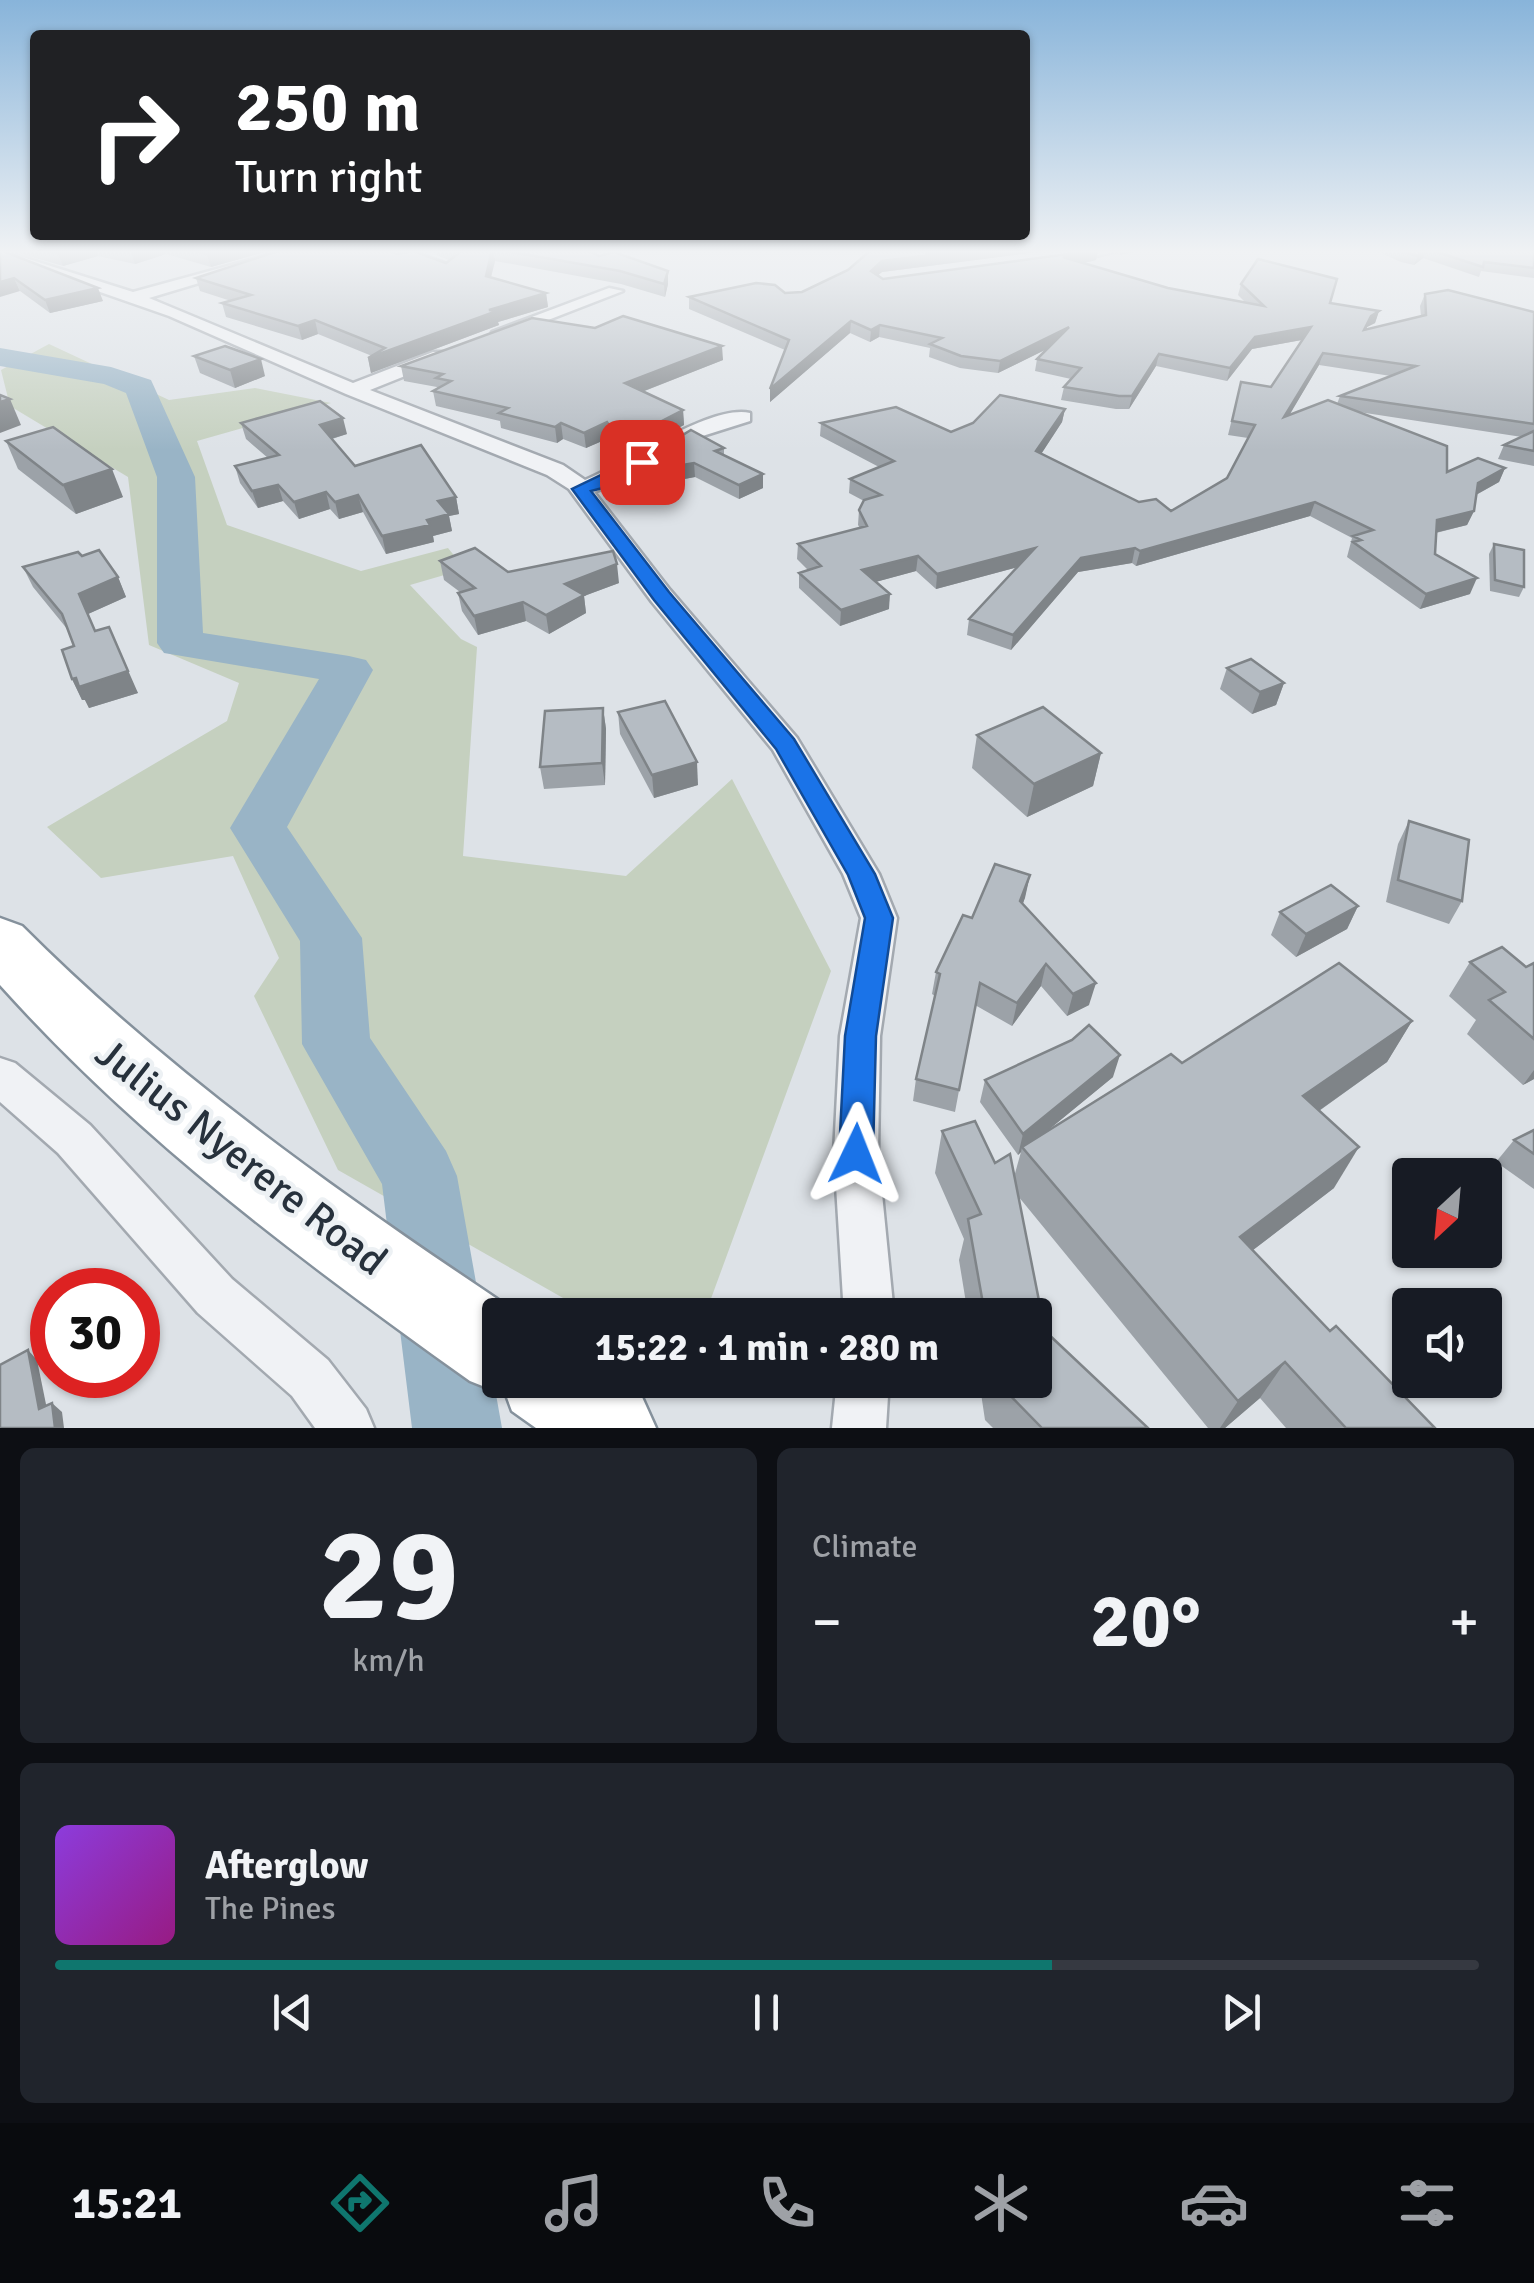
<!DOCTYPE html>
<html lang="en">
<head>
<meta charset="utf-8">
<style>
	:root { --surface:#171b24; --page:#20242c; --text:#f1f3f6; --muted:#9ea1a6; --line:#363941; --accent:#0f766e }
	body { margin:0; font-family:Signika,sans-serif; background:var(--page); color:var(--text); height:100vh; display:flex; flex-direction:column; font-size:38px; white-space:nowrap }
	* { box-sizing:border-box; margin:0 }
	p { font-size:32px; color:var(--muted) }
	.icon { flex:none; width:55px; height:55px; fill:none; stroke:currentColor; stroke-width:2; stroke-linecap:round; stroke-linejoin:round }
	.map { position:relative; height:1428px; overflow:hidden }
	.side { display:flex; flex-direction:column; gap:20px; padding:20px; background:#0d0f14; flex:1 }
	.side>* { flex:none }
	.top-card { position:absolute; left:30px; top:30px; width:1000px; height:210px; border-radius:10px; box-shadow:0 2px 8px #0004; background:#202124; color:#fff; overflow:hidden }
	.needle { width:65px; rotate:206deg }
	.tools { position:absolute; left:1392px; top:1158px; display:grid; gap:20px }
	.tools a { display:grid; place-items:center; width:110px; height:110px; border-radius:10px; background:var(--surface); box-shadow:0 2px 8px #0004; font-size:50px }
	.speed { position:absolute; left:30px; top:1268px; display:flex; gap:20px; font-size:50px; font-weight:700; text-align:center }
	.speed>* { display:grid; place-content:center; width:130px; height:130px; border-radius:50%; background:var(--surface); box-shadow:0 2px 8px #0004; line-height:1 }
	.speed .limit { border:15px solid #d22; background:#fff; color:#111 }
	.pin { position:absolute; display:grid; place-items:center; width:85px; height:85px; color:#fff; margin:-42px; border-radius:20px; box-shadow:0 5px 15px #0006 }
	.me { position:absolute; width:110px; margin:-55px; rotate:2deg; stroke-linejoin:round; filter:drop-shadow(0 0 8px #0008) }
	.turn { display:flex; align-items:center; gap:35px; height:210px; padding:0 40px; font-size:45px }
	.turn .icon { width:130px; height:130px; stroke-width:2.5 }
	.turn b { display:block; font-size:70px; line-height:85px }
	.big { font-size:75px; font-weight:800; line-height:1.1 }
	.side .widget { flex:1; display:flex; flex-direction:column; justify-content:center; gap:15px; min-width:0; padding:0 35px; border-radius:15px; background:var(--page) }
	.side .dial { align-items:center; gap:0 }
	.dial b { font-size:130px; line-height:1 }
	.song { display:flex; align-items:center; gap:30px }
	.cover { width:120px; height:120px; border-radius:15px; background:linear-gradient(135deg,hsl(270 70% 55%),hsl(310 70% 35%)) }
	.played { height:10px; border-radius:5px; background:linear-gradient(90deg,var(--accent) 70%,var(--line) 70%) }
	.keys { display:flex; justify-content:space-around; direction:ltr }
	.heat { display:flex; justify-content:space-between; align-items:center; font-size:55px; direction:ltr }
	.side .tiles { flex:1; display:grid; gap:20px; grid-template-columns:1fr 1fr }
	.widget:last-child { grid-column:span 2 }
	.trip { position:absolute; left:482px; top:1298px; width:570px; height:100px; border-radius:10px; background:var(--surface); box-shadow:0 2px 8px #0004; font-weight:800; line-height:100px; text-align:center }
	.dock { display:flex; height:160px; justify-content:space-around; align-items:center; background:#090b0e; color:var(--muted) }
	.dock .icon { width:70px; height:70px }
	.dock .active { color:var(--accent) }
	.dock b { font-size:45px; color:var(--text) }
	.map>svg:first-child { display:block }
</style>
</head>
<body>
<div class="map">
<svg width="1534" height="1428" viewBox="0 0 1534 1428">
	<rect width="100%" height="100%" fill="#dde2e7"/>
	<path fill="#c5d0bf" d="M49,344l120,56 86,-12 76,15 -134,38 30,84 134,46 87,-23 17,21 -55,16 51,54 16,8 -14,209 163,20 106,-97 99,192 -126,344h-112l-255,-145 -84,-174 25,-38 -46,-102 -132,22 -54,-51 180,-106 12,-38 -90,-38 -21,-168 -118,-71 -9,-36z"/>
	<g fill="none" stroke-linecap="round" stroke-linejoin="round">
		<path fill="#99b4c6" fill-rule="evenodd" d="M0,348l111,19 40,13 44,97 8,156 146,23 17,4 7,10 -86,157 75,111 8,100 76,113 11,25 45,252h-90l-30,-244 -80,-140 -2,-103 -70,-113 89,-149 -155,-26 -7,-10v-166l-31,-84 -22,-9 -104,-18z"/>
		<g stroke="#a3a9b0" stroke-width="5">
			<g id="minor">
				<path d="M0,250l133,42 153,-42h23l-160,48 204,85 80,-31h12v8l-75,30 193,75 22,15c41,-16 125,-76 165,-67v8l-57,18 -62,39 -37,14 76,98 127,148 82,136 18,44 -17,118 -2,117 16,162h-50l-10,-162 6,-117 21,-118 -18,-44 -70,-124 -121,-148 -83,-113 -22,-14 -201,-81 -177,-78 -169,-59z"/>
				<path d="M389,250h22l39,15 -8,5z"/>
				<path d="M1088,250h34l-63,14 -8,-5z"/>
				<path d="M609,288l14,3 -116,45 -15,-4z"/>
				<path d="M0,1058l15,5 75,62 142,154 96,81 38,49 8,19h-59l-23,-32 -94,-83 -140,-160 -58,-51z"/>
				<path d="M837,1380h52l-3,48h-54z"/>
			</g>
		</g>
		<g stroke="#85919c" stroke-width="5">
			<path id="trunk" d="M0,918l22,8c151,151 322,271 499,389h-21v65h118l24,17 14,31h-120l-24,-17 -7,-19 -5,1 -30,-12c-167,-119 -332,-242 -470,-396z"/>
		</g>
		<use href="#minor" fill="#f0f2f5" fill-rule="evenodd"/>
		<use href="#trunk" fill="#fff" fill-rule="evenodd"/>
	</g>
	<g fill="#9ca2a8" fill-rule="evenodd">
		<path d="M0,250l103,51 -53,12 -30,-22z"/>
		<path d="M8,250h264l-61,17 -45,-13 -31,10 -37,-8 -35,10z"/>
		<path d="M435,250h153l80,34 -3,13 -44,-13 -126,-23 -4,16 55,16 2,14 -50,15 1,3 -128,48 -3,-15 4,-2 -54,-22 -16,6 -76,-23 -4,-14 9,-2 -31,-10 -4,-13 201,-24 49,9 3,-3 -13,-5z"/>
		<path d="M871,250h71l-2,1 114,-1 -172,22 -4,3 5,4 215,-29 -2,10 -12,3 84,25 77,14 -7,-7 3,-11 89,19 49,8 -4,12 -8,4 -1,3 55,-14 -1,-10 5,-12 109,18v154l-36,-7 6,-14 18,-8 -163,-25 88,60 58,-4 -6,14 -23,13 -2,16 -7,14 -31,8 -1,21 35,40 -50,15 -73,-52 5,-19 -42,-22 -174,50 -4,-3 -54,9 -67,78 -44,-15 2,-16 49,-52 -82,22 -20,-18 -41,11 14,27 -49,17 -41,-38v-15l9,-3 -11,-11 1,-15 62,-16 -2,-3 1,-15 5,-9 -15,-8 1,-14 29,-12 -59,-31 1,-13 130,9 114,-23 -3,13 -21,32 98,48 32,9 56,-33 21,-40 -20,-3 13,-53 30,5 31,-47 -50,9 -25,32 -71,-15 -27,43h-13l-55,-9 3,-13 7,-8 -36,-8 2,-12 10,-10 -49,24 -38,-5 -31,-11 1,-9 -51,-11 -9,5 -20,-9 -80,69v-13l15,-39 -96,-41v-12l113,-5 46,-22zM1319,365l72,11 -51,20 -3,8 -48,11z"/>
		<path d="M1374,250h160v28l-53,-7 -2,6 -56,-19 -9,7 -13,-3z"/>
		<path d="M194,356l71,20 -30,12 -35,-15z"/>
		<path d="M723,360l-81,32 41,18 1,15 -62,32 -13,-19 -23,10 -23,-9 -6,4 -56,-15 -1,-7 -64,-15 -3,-15 5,-2 -1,-2 -33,-6 -3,-15z"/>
		<path d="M241,423l106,11 -15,5 23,27 101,31 3,17 -10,2 3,15 -19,5 1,6 -48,12 -23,-42 -24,7 -9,-10 -31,10 -16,-18 -25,7 -18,-25 -5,-17 33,-8 -22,-19z"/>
		<path d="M6,441l117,56 -47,17 -58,-45z"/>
		<path d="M724,448v7l39,33 -24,11 -44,-22 -53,10 -6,-8 -1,-15z"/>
		<path d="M1494,544l30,43 -5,10 -29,-6 -1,-37z"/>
		<path d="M82,556l36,21 8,20 -38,17 7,17 43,62 -49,15 -4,-8h-3l-10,-21 2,-33 -6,-16 -35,-43 -10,-20z"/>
		<path d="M440,561l68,11 111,11 -35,13 2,17 -37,21 -23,-13 -48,14 -16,-24 -4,-18 2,-1 -16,-12z"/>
		<path d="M1227,668l57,15 -8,22 -24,9 -32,-25z"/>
		<path d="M603,708l3,21 -1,56 -61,4 -4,-22z"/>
		<path d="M618,712l80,73 -44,13 -34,-64z"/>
		<path d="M977,735l124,18 -8,33 -66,31 -55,-49z"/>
		<path d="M1409,821l53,80 -13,23 -63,-22 12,-58z"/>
		<path d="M1030,875l-7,29 66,101 -22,11 -26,-30 -29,40 -37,-21 -20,107 -42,-11 3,-22 19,-83 -3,-2 4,-22 36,-54z"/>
		<path d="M1358,906l-11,23 -51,28 -25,-22 9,-23z"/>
		<path d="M1470,962l56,5 8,-4v116l-11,6 -56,-51 9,-14 -27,-24z"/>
		<path d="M1412,1021l-25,41 -68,49 15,77 -81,62 77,81 105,97h-149l-26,-30 -35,30h-17l-190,-232 27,135 103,97h-155l-8,-8 -6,-40h56v-65h-67l-9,-55 5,-21 -29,-66 7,-42 53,32 19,14 7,-25 -3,3 -38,-53 5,-22 128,-3 -71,58 140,-72z"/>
		<path d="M1534,1130v59l-38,-27 18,-22z"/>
	</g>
	<g fill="#7f8488">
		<path d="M71,250h25l2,6 -35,10 -5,-13z"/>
		<path d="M136,250h29l1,4 -31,10 -4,-12z"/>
		<path d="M223,250h49l-61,17 -4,-13z"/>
		<path d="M493,250l2,11 -7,28 -2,-13z"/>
		<path d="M930,250h12l-6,5 37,-5h81l-172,22 -12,10 1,-11 11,-10z"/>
		<path d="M1098,250l-2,10 -35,8 2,-11z"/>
		<path d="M1121,250h26l-27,5z"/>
		<path d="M1424,250h2l-3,8 -9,7 4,-9z"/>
		<path d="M668,271v13l-3,13 -1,-13z"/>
		<path d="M14,278l6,13 -20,6v-15z"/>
		<path d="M98,288l5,13 -53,12 -5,-13z"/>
		<path d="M546,293l2,14 -50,15 1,3 -128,48 -3,-15 121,-48z"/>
		<path d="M1379,311l-4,12 -8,4 -7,15 11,-26z"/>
		<path d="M315,320l3,14 -16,6 -4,-14z"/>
		<path d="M851,321l-1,12 -80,69v-13z"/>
		<path d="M880,325l-1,12 -9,5 1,-12z"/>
		<path d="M1069,327l-2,12 -69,34 2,-12z"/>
		<path d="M1311,327l-4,12 -55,10 -25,32 3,-13 25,-31z"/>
		<path d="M722,346l1,14 -97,38 -1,-15z"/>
		<path d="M1323,353l-4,12 -39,66 4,-14z"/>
		<path d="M1159,354l-3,12 -27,43 3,-13z"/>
		<path d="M261,359l4,17 -30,12 -5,-18z"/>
		<path d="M10,399l11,26 -21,8v-31z"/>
		<path d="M1065,409l-3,13 -28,43 2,-14z"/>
		<path d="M683,410l1,15 -62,32 -1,-15z"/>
		<path d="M343,418l4,16 -23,7 -4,-16z"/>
		<path d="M607,422l2,16 -23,10 -2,-15z"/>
		<path d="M561,423l2,16 -6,4 -2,-16z"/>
		<path d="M694,463l1,14 -53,10 -1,-15z"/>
		<path d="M1505,468l-6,14 -27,15 6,-14z"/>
		<path d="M112,469l11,28 -47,17 -13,-29z"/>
		<path d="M763,474v14l-24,11v-14z"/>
		<path d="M278,485l5,16 -25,7 -6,-17z"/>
		<path d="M326,492l4,17 -31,10 -5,-17z"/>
		<path d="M358,495l5,17 -24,7 -4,-17z"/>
		<path d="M456,497l3,17 -10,2 3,15 -19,5 1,6 -48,12 -4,-18 45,-16 11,-19z"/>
		<path d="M1315,502l-5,14 -174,50 4,-15z"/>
		<path d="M1474,511l-7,14 -37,9 7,-14z"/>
		<path d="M1035,548l-2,15 -97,26 1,-15z"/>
		<path d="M1135,548l-3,15 -54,9 -67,78 2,-15 68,-77z"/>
		<path d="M918,556l-2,15 -55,15 1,-16z"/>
		<path d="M617,564l2,19 -35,13 2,17 -37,21 -3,-19 19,-31z"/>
		<path d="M118,577l8,20 -38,17 -9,-20z"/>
		<path d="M1477,578l-7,16 -50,15 6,-15z"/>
		<path d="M890,594l-1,15 -49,17 1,-16z"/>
		<path d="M523,602l3,19 -48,14 -4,-19z"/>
		<path d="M109,627l29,66 -49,15 -4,-8h-3l-10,-21z"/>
		<path d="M1284,683l-8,22 -24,9 8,-22z"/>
		<path d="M603,708l3,21 -1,56 -3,-22z"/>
		<path d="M1101,753l-8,33 -66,31 7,-33z"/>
		<path d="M697,762l1,23 -44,13 -2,-23z"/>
		<path d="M1030,875l-5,23 -10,25 5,-22z"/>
		<path d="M1358,906l-11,23 -51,28 10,-23z"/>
		<path d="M1046,964l-5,22 -29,40 5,-23z"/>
		<path d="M1096,983l-7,22 -22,11 6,-22z"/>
		<path d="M1412,1021l-25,41 -105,75 21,-41z"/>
		<path d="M1120,1055l-7,22 -89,73 -2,-3 -1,5 -3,3 5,-21z"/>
		<path d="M1534,1070v9l-11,6z"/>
		<path d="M1359,1147l-25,41 -115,88 21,-39z"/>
		<path d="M28,1350l9,10 12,59 -10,-10z"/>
		<path d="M1285,1362l-25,36 -35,30h-5l18,-27z"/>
		<path d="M52,1403l10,9 2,16h-9z"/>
	</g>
	<g fill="#b5bcc3" stroke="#7f8488" stroke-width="2.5">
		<path d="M0,250l98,38 -53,12 -31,-22 -14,4z"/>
		<path d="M46,250h25l-13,3z"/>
		<path d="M192,250h31l-16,4z"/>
		<path d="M281,250h105l11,4 16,-3 33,12 13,-10 -7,-3h40l-6,26 60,17 -57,17 8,1 -129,47 17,-10 -70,-28 -17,6 -76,-23 29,-8 -55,-17z"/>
		<path d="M501,250h87l11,6 15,-4 54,19 -4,13 -44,-13z"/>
		<path d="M871,250h59l-5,4 22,-4h26l-91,11 -11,10 12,8 214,-29 -34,7 105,31 96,18 -23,-22 17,-25 79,20 -7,24 49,8 -8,5 -7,14 62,-15 -1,-21 23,-4 86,22v112l-194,-28 76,-30 -93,-13 -39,64 44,-17 119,46v26l31,-14 27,10 -27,15 -4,28 -37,9 -2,34 42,24 -51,16 -73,-52 8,-2 -8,-4 20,-6 -58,-28 -175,49 -5,-3 -54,10 -68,77 -44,-16 66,-71 -98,26 -19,-18 -56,14 28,24 -49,16 -42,-37 22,-7 -23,-22 69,-18 -8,-16 5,-10 17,-5 -31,-16 44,-18 -73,-38 75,-16 55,25 22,-9 27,-28 65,14 -29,42 103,51 17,-3 15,12 56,-33 28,-53 -23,-4 9,-39 30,5 40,-60 -56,10 -25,31 -71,-14 -27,42h-13l-55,-9 17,-19 -44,-9 32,-32 -69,34 -39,-5 -31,-12 12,-6 -62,-13 -9,5 -20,-9 -81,68 19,-49 -100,-43 67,-14 19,2 10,8 17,-1 46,-22z"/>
		<path d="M1397,250h27l-6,6z"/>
		<path d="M1431,250h103v18l-50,-6 -1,5z"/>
		<path d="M623,316l99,30 -97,37 58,27 -62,32 -14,-20 -23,11 -23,-10 -6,4 -56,-14 9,-5 -75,-17 18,-10 -15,-3 7,-4 -42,-8 131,-48 63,10z"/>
		<path d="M225,346l36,13 -31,11 -36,-14z"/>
		<path d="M0,395l10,4 -10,3z"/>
		<path d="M320,401l23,17 -23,7 35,41 66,-21 35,52 -18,4 11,13 -22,6 3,5 -48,11 -24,-41 -23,7 -9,-10 -32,10 -16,-17 -26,6 -17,-25 44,-11 -38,-32z"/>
		<path d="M53,427l59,42 -49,16 -57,-44z"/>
		<path d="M691,430l33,18 -9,3 48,23 -24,11 -45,-22 -53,9 -6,-8z"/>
		<path d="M1534,431v20l-30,-6z"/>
		<path d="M1494,544l30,6v37l-29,-7z"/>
		<path d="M475,548l33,24 105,-21 4,13 -52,20 19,11 -38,20 -23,-13 -49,14 -16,-23 17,-5 -35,-27z"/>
		<path d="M99,550l19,27 -39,17 16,37 14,-4 19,44 -49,16 -3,-9 -4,1 -10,-29 12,-4 -12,-32 -39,-47 55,-15 4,4z"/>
		<path d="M1251,659l33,24 -24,9 -33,-24z"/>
		<path d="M665,701l32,61 -45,13 -34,-63z"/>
		<path d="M1043,707l58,46 -67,31 -57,-49z"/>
		<path d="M603,708l-1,55 -62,4 5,-56z"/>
		<path d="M1409,821l60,19 -7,61 -64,-21z"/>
		<path d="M995,864l35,11 -10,26 76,82 -23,11 -27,-30 -29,39 -37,-20 -21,107 -43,-11 24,-105 -4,-2 27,-57 9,3z"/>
		<path d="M1331,885l27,21 -52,28 -26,-22z"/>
		<path d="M1502,947l24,20 8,-4v76l-45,-39 16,-8 -35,-30z"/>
		<path d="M1339,963l73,58 -109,75 56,51 -119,90 90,94 6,-5 99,102h-89l-61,-66 -47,39 -216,-254 149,-93 11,9z"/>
		<path d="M1089,1025l31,30 -97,79 -38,-54 87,-40z"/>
		<path d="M975,1121l20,42 15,-9 35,177 103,97h-106l-45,-46 -1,-2h39v-65h-50l-17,-96 13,-5 -39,-83z"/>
		<path d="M1534,1130v24l-20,-14z"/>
		<path d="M28,1350l11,59 13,-6 3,25h-55v-63z"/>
	</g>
	<linearGradient id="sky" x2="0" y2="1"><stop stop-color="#88b4da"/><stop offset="0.56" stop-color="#f0f2f4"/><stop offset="1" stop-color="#f0f2f4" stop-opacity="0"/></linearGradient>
	<rect width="1534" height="450" fill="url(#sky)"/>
	<path fill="#1a73e8" stroke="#114b97" stroke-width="2.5" d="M636,458l14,4 -36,23 -23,6 78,101 125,147 81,135 18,44 -17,118 -3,118 -5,11 -12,4 -12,-4 -5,-11 6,-118 20,-118 -17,-43 -72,-126 -122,-149 -82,-111z"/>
	<g text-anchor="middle" stroke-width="9" stroke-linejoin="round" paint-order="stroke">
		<g font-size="42" fill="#27313c" stroke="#edf1f4">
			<text transform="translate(242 1156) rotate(38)" y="15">Julius Nyerere Road</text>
		</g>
	</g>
</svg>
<div class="tools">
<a><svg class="needle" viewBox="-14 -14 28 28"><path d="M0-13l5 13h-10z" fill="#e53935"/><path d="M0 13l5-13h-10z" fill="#9ea1a6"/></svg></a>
<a><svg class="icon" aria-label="sound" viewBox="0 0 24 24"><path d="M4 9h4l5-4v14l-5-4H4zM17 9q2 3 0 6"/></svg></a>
</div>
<div class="speed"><div class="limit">30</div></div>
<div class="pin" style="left:642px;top:462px;background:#d93025"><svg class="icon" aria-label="arrive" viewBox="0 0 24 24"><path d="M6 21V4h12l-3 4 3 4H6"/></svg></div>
<svg class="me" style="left:856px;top:1154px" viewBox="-20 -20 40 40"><path d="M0-17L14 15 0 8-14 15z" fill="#1a73e8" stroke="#fff" stroke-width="4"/></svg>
<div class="trip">15:22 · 1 min · 280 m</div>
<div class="top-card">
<div class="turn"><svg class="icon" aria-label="right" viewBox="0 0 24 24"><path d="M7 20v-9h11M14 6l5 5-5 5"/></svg><div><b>250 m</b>Turn right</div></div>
</div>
</div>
<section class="side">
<div class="tiles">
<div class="widget dial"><b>29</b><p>km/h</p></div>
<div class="widget"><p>Climate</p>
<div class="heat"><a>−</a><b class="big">20°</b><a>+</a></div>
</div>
<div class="widget">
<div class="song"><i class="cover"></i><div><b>Afterglow</b><p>The Pines</p></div></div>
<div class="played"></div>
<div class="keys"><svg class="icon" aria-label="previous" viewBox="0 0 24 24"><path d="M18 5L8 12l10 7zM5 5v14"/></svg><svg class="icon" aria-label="pause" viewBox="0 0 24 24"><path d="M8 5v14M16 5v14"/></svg><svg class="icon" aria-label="next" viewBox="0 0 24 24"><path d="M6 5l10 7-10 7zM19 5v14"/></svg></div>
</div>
</div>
</section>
<nav class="dock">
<b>15:21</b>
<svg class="icon active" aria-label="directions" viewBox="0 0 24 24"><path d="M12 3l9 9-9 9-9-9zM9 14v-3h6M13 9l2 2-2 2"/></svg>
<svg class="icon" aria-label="music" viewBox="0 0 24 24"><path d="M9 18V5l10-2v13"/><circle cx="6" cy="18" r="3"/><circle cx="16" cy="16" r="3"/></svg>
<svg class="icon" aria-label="phone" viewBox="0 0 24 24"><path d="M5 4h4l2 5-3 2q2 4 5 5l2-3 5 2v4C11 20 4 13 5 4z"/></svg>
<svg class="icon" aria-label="climate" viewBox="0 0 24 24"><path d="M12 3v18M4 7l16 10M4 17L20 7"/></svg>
<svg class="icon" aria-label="car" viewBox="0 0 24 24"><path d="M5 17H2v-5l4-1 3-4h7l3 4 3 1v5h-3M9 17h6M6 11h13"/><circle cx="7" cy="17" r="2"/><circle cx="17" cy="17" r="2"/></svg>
<svg class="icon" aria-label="filters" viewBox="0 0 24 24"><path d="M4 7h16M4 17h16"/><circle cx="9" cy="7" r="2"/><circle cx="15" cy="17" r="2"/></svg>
</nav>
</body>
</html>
